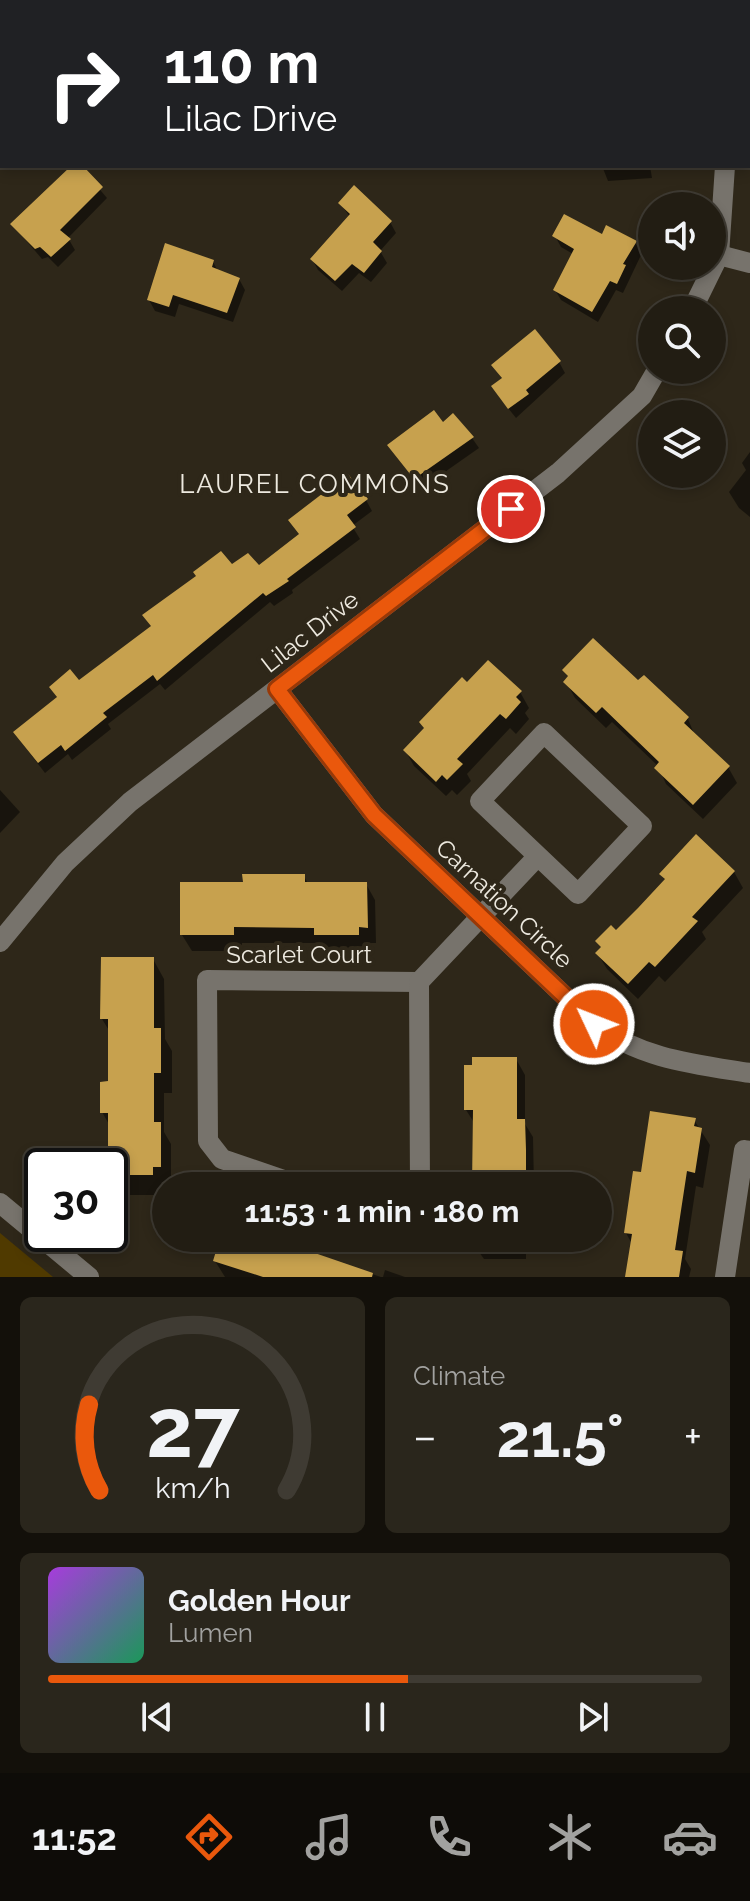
<!DOCTYPE html>
<html lang="en">
<head>
<meta charset="utf-8">
<style>
	:root { --surface:#221d13; --page:#2a261c; --text:#f1f3f6; --muted:#a2a2a0; --line:#3f3b33; --accent:#ea580c }
	body { margin:0; font-family:Raleway,sans-serif; background:var(--page); color:var(--text); height:100vh; display:flex; flex-direction:column; font-size:30px; white-space:nowrap }
	* { box-sizing:border-box; margin:0 }
	p { font-size:26px; color:var(--muted) }
	.icon { flex:none; width:44px; height:44px; fill:none; stroke:currentColor; stroke-width:2; stroke-linecap:round; stroke-linejoin:round }
	.map { position:relative; height:1277px; overflow:hidden }
	.side { display:flex; flex-direction:column; gap:20px; padding:20px; background:#13100a; flex:1 }
	.side>* { flex:none }
	.banner { position:absolute; left:0px; top:0px; width:750px; height:168px; box-shadow:0 4px 12px #0003,0 0 0 2px var(--line); background:#202124; color:#fff; overflow:hidden }
	.controls { position:absolute; left:638px; top:192px; display:grid; gap:16px }
	.controls a { display:grid; place-items:center; width:88px; height:88px; border-radius:50%; background:var(--surface); box-shadow:0 4px 12px #0003,0 0 0 2px var(--line); font-size:40px }
	.speed { position:absolute; left:24px; top:1148px; display:flex; gap:16px; font-size:40px; font-weight:700; text-align:center }
	.speed>* { display:grid; place-content:center; width:104px; height:104px; border-radius:50%; background:var(--surface); box-shadow:0 4px 12px #0003,0 0 0 2px var(--line); line-height:1 }
	.speed .limit { border:4px solid #111; border-radius:12px; background:#fff; color:#111 }
	.pin { position:absolute; display:grid; place-items:center; width:68px; height:68px; color:#fff; margin:-34px; border:4px solid #fff; border-radius:50%; box-shadow:0 2px 8px #0007 }
	.me { position:absolute; width:88px; margin:-44px; rotate:313deg; stroke-linejoin:round; filter:drop-shadow(0 0 6px #0008) }
	.turn { display:flex; align-items:center; gap:28px; height:168px; padding:0 32px; font-size:36px }
	.turn .icon { width:104px; height:104px; stroke-width:2.5 }
	.turn b { display:block; font-size:56px; line-height:68px }
	.big { font-size:60px; font-weight:700; line-height:1.1 }
	.side .widget { flex:1; display:flex; flex-direction:column; justify-content:center; gap:12px; min-width:0; padding:0 28px; border-radius:12px; background:var(--page) }
	.side .dial { align-items:center; gap:0 }
	.dial svg { height:208px; overflow:visible; fill:none; stroke:var(--line); stroke-width:7; stroke-linecap:round; text-anchor:middle }
	.dial text { fill:var(--text); stroke:none }
	.song { display:flex; align-items:center; gap:24px }
	.cover { width:96px; height:96px; border-radius:12px; background:linear-gradient(135deg,hsl(280 70% 55%),hsl(150 70% 35%)) }
	.played { height:8px; border-radius:4px; background:linear-gradient(90deg,var(--accent) 55%,var(--line) 55%) }
	.keys { display:flex; justify-content:space-around; direction:ltr }
	.heat { display:flex; justify-content:space-between; align-items:center; font-size:44px; direction:ltr }
	.side .tiles { flex:1; display:grid; gap:20px; grid-template-columns:1fr 1fr }
	.widget:last-child { grid-column:span 2 }
	.trip { position:absolute; left:152px; top:1172px; width:460px; height:80px; border-radius:40px; background:var(--surface); box-shadow:0 4px 12px #0003,0 0 0 2px var(--line); font-weight:700; line-height:80px; text-align:center }
	.tab-bar { display:flex; height:128px; justify-content:space-around; align-items:center; background:#0e0c08; color:var(--muted) }
	.tab-bar .icon { width:56px; height:56px }
	.tab-bar .current { color:var(--accent) }
	.tab-bar b { font-size:36px; color:var(--text) }
	.map>svg:first-child { display:block }
</style>
</head>
<body>
<div class="map">
<svg width="750" height="1277" viewBox="0 0 750 1277">
	<rect width="100%" height="100%" fill="#2e2719"/>
	<path fill="#503a00" d="M0,1233l53,44h-53z"/>
	<g fill="#0007">
		<path d="M203,0h84v1l-83,1z"/>
		<path d="M572,0h48l1,2h-48z"/>
		<path d="M74,166h6l27,32 -39,40 7,12 -17,17 -10,-10 -6,2 -30,-35z"/>
		<path d="M602,166h48l2,12 -44,3z"/>
		<path d="M340,203l50,19 6,11 -16,18 7,12 -16,19 -12,-9 -17,18 -24,-21 -6,-11 38,-42z"/>
		<path d="M555,236l48,1 32,6 7,10 -19,40 -7,-3 -18,32 -37,-22 -6,-10 18,-36 -12,-7z"/>
		<path d="M213,262l5,9 21,8 6,11 -12,32 -54,-18 -4,13 -20,-6 -6,-11z"/>
		<path d="M559,362l6,11 -49,45 -17,-21 4,-17 -9,-15z"/>
		<path d="M472,438l7,10 -57,40 -26,-32z"/>
		<path d="M750,452v65l-11,-9 -10,-16 17,-22 -4,-7z"/>
		<path d="M366,500l6,11 -20,15 8,13 -68,51 1,3 -19,13 -4,-4 -105,88 -5,-6 -52,40 3,5 -39,31 -4,-6 -23,19 -23,-30 -6,-10 42,-34 -7,-12 28,-5 153,-115 26,1z"/>
		<path d="M564,671l74,12 6,-6 44,42 7,17 33,31 9,16 -34,36 -37,-35 -8,-18 -46,-44 -6,6 -31,-30 -9,-16 3,-4z"/>
		<path d="M467,685l53,7 9,16 -4,5 4,6 -13,15 -6,-6 -43,46 4,7 -14,14 -5,-5 -6,6 -32,-30 -9,-16z"/>
		<path d="M0,790l20,22 -20,21z"/>
		<path d="M734,872l9,16 -41,44 4,7 -41,43 -6,-6 -21,23 -31,-30 -10,-16 5,-4 -4,-7 18,-9 50,-52 -4,-7z"/>
		<path d="M304,876l4,8h58l9,16 1,43h-9v7h-42l-4,-7h-79v8h-50l-10,-16 63,-51z"/>
		<path d="M153,959l11,20 1,60 7,12v42h-8v39l7,12v42l-7,1v8h-43l-11,-20v-49l-8,-14 8,-29v-51l-8,-13z"/>
		<path d="M516,1059l9,16v49l8,13 1,49h-60l1,-62 -9,-14z"/>
		<path d="M694,1120l16,25 -7,43 -7,-2 -11,73 6,10 -2,8h-62l5,-33 -6,-11 16,-58z"/>
		<path d="M222,1238h63l22,7 5,9 69,23h-156l-10,-16z"/>
		<path d="M469,1238h57v21h-42z"/>
		<path d="M385,1270l20,7h-22z"/>
	</g>
	<g fill="#c7a14e">
		<path d="M71,166h12l20,21 -43,43 11,9 -20,18 -11,-10 -5,2 -25,-25z"/>
		<path d="M354,185l38,36 -19,21 9,9 -18,22 -12,-9 -17,17 -25,-22 40,-45 -12,-11z"/>
		<path d="M564,214l38,20 4,-9 31,16 -14,23 3,1 -9,19 -7,-3 -18,31 -39,-22 21,-41 -22,-13z"/>
		<path d="M165,243l49,17 -2,7 28,11 -13,35 -54,-18 -4,12 -22,-7z"/>
		<path d="M535,329l26,32 -35,29 3,4 -21,15 -17,-23 11,-8 -11,-13z"/>
		<path d="M434,410l9,12 10,-9 21,24 -60,42 -27,-34z"/>
		<path d="M348,474l20,25 -21,16 9,12 -69,52 2,2 -23,15 -3,-3 -106,88 -4,-6 -50,38 4,4 -42,34 -4,-6 -23,18 -25,-31 44,-35 -8,-10 21,-18 9,11 72,-54 -9,-11 54,-39 -3,-4 28,-21 11,13 16,-11 11,12 40,-31 -11,-14z"/>
		<path d="M593,638l45,42 6,-5 45,42 -5,6 46,43 -37,39 -39,-37 5,-6 -57,-55 -6,6 -33,-31 5,-6 -6,-6z"/>
		<path d="M488,660l34,31 -6,6 5,5 -15,17 -6,-5 -43,45 6,5 -16,16 -5,-5 -6,7 -33,-32 21,-22 -5,-6 21,-22 22,-23 5,5z"/>
		<path d="M696,834l39,37 -43,46 6,4 -43,46 -6,-5 -21,22 -33,-31 6,-6 -6,-6 16,-16 5,5 22,-22 27,-29 -6,-5z"/>
		<path d="M242,874h63v8h62l1,46 -9,-1v8h-45v-7l-80,-1v8h-54v-53h63z"/>
		<path d="M101,957h53v71h7v45h-7v49h7v45h-8v8h-43l-2,-9v-53h-8v-31l8,-1v-62h-8z"/>
		<path d="M472,1057h45v62h8l1,31v32l-8,-1v5h-46l1,-76h-9v-45h8z"/>
		<path d="M650,1111l46,7 -2,8 8,2 -7,45 -8,-2 -12,79 8,1 -4,26h-54l7,-43 -8,-1 9,-62 8,1z"/>
		<path d="M220,1238h71l17,6 -2,6 67,23 -1,4h-109l-50,-16z"/>
	</g>
	<g fill="none" stroke-linecap="round" stroke-linejoin="round">
		<g stroke="#77736c" stroke-width="20">
			<path d="M699,0l1,2"/>
			<path d="M91,2l1,-2"/>
			<path d="M0,110l2,-2"/>
			<path d="M719,255l31,8"/>
			<path d="M692,310l27,-55 6,-89"/>
			<path d="M277,689l97,126 220,209c47,35 100,40 156,49"/>
			<path d="M0,942l65,-79 65,-61 428,-329 84,-77 15,-26"/>
			<path d="M301,1186l-79,-27 -14,-18 -1,-161 212,2"/>
			<path d="M420,1186l-1,-204 119,-126 -58,-55 64,-68 98,93 -64,68 -40,-38"/>
			<path d="M0,1203l89,74"/>
			<path d="M725,1277l19,-127 6,1"/>
		</g>
	</g>
	<g fill="none" stroke-linecap="round" stroke-linejoin="round">
		<g stroke="#983908" stroke-width="20">
			<path id="route" d="M511,509l-234,180 97,126 220,209"/>
		</g>
		<use href="#route" stroke="#ea580c" stroke-width="14"/>
	</g>
	<g text-anchor="middle" stroke-width="8" stroke-linejoin="round" paint-order="stroke">
		<g font-size="24" fill="#ede9df" stroke="#2e2719">
			<text transform="translate(310 632) rotate(-38)" y="8">Lilac Drive</text>
			<text transform="translate(504 904) rotate(43)" y="8">Carnation Circle</text>
			<text x="299" y="963">Scarlet Court</text>
		</g>
		<g font-size="26" letter-spacing="2" fill="#ede9df" stroke="#2e2719">
			<text x="315" y="493">LAUREL COMMONS</text>
		</g>
	</g>
</svg>
<div class="controls">
<a><svg class="icon" aria-label="sound" viewBox="0 0 24 24"><path d="M4 9h4l5-4v14l-5-4H4zM17 9q2 3 0 6"/></svg></a>
<a><svg class="icon" aria-label="search" viewBox="0 0 24 24"><circle cx="10" cy="10" r="6"/><path d="M15 15l6 6"/></svg></a>
<a><svg class="icon" aria-label="layers" viewBox="0 0 24 24"><path d="M12 4l9 5-9 5-9-5zM3 14l9 5 9-5"/></svg></a>
</div>
<div class="speed"><div class="limit">30</div></div>
<div class="pin" style="left:511px;top:509px;background:#d93025"><svg class="icon" aria-label="arrive" viewBox="0 0 24 24"><path d="M6 21V4h12l-3 4 3 4H6"/></svg></div>
<svg class="me" style="left:594px;top:1024px" viewBox="-20 -20 40 40"><circle r="17" fill="#ea580c" stroke="#fff" stroke-width="3"/><path d="M0-11L8 9 0 5-8 9z" fill="#fff"/></svg>
<div class="trip">11:53 · 1 min · 180 m</div>
<div class="banner">
<div class="turn"><svg class="icon" aria-label="right" viewBox="0 0 24 24"><path d="M7 20v-9h11M14 6l5 5-5 5"/></svg><div><b>110 m</b>Lilac Drive</div></div>
</div>
</div>
<section class="side">
<div class="tiles">
<div class="widget dial"><svg viewBox="0 0 100 80">
<path d="M14 69A42 42 0 1 1 86 69"/>
<path d="M14 69A42 42 0 0 1 10 36" stroke="#ea580c"/>
<text x="50" y="56" font-size="32" font-weight="700">27</text>
<text x="50" y="72" font-size="11">km/h</text>
</svg></div>
<div class="widget"><p>Climate</p>
<div class="heat"><a>−</a><b class="big">21.5°</b><a>+</a></div>
</div>
<div class="widget">
<div class="song"><i class="cover"></i><div><b>Golden Hour</b><p>Lumen</p></div></div>
<div class="played"></div>
<div class="keys"><svg class="icon" aria-label="previous" viewBox="0 0 24 24"><path d="M18 5L8 12l10 7zM5 5v14"/></svg><svg class="icon" aria-label="pause" viewBox="0 0 24 24"><path d="M8 5v14M16 5v14"/></svg><svg class="icon" aria-label="next" viewBox="0 0 24 24"><path d="M6 5l10 7-10 7zM19 5v14"/></svg></div>
</div>
</div>
</section>
<nav class="tab-bar">
<b>11:52</b>
<svg class="icon current" aria-label="directions" viewBox="0 0 24 24"><path d="M12 3l9 9-9 9-9-9zM9 14v-3h6M13 9l2 2-2 2"/></svg>
<svg class="icon" aria-label="music" viewBox="0 0 24 24"><path d="M9 18V5l10-2v13"/><circle cx="6" cy="18" r="3"/><circle cx="16" cy="16" r="3"/></svg>
<svg class="icon" aria-label="phone" viewBox="0 0 24 24"><path d="M5 4h4l2 5-3 2q2 4 5 5l2-3 5 2v4C11 20 4 13 5 4z"/></svg>
<svg class="icon" aria-label="climate" viewBox="0 0 24 24"><path d="M12 3v18M4 7l16 10M4 17L20 7"/></svg>
<svg class="icon" aria-label="car" viewBox="0 0 24 24"><path d="M5 17H2v-5l4-1 3-4h7l3 4 3 1v5h-3M9 17h6M6 11h13"/><circle cx="7" cy="17" r="2"/><circle cx="17" cy="17" r="2"/></svg>
</nav>
</body>
</html>
